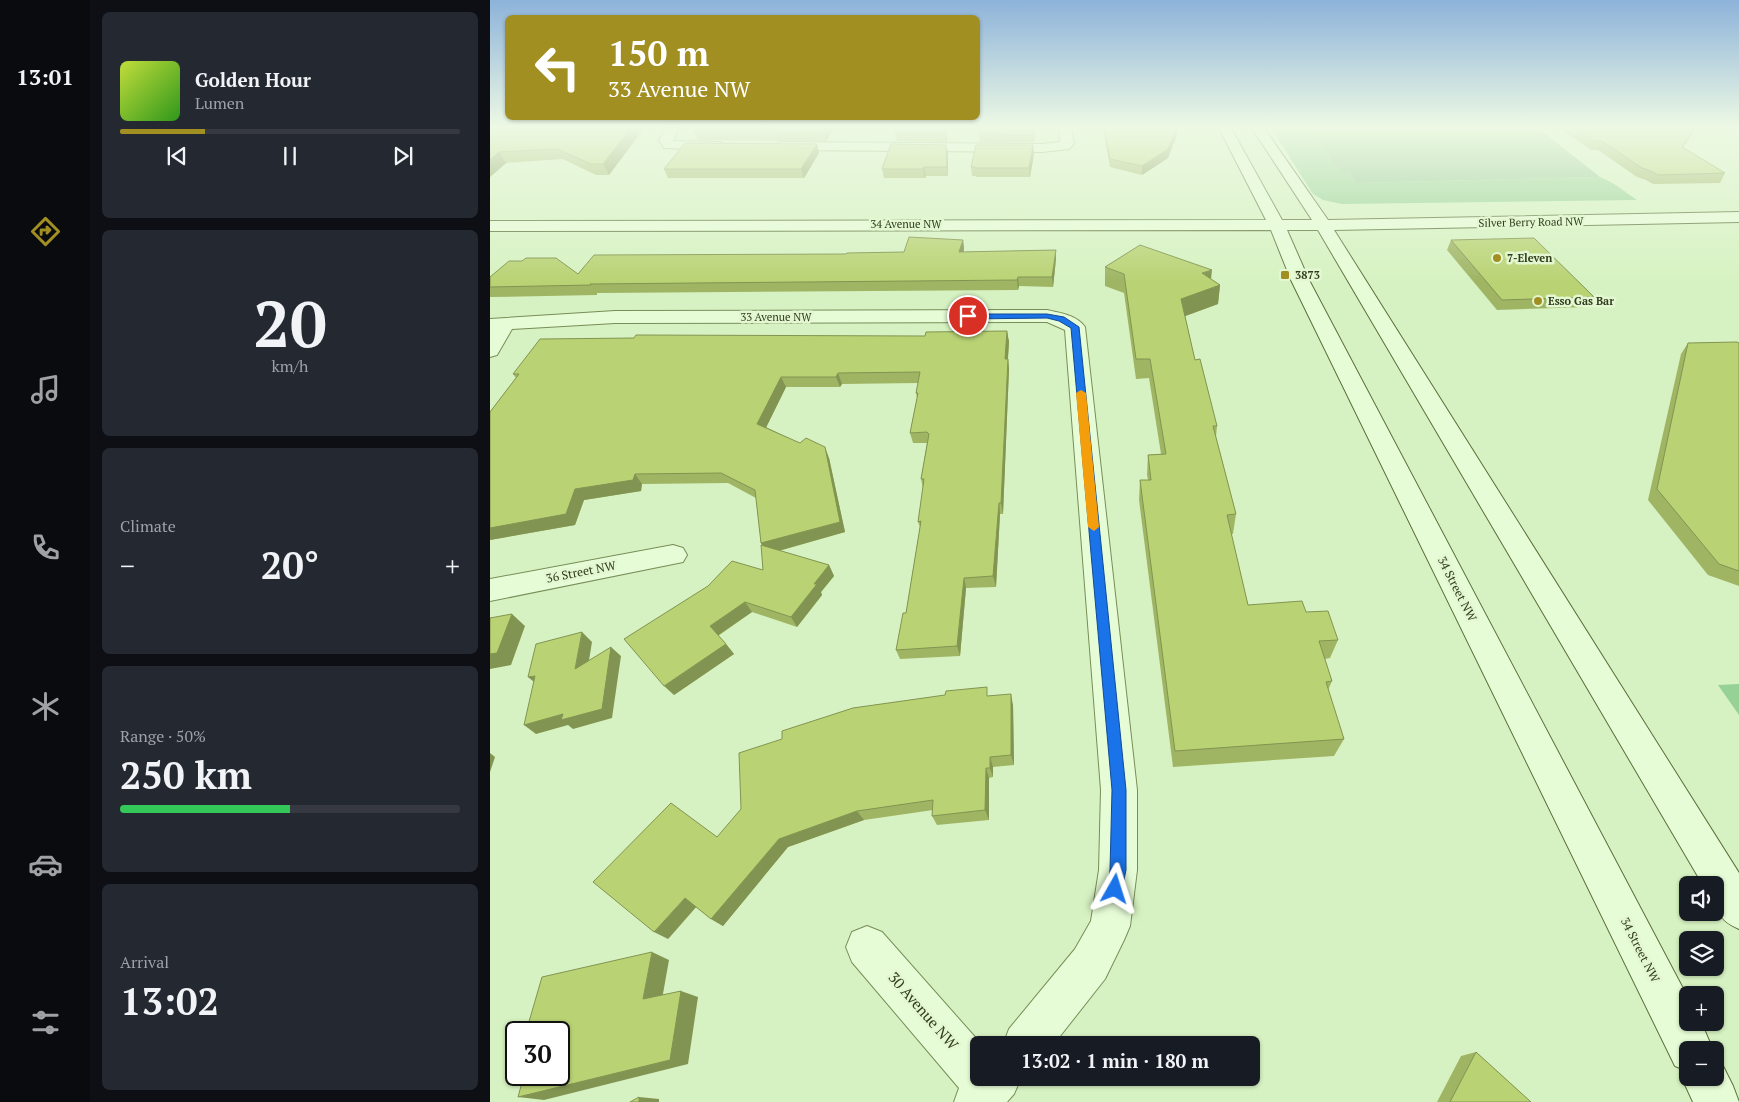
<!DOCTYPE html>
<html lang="en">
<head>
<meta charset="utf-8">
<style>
	:root { --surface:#171b24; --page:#242831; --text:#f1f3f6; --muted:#9ea1a6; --line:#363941; --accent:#a28f22 }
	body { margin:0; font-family:"PT Serif",serif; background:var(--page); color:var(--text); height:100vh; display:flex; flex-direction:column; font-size:19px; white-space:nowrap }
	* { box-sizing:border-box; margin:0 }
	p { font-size:16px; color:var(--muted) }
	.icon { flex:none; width:28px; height:28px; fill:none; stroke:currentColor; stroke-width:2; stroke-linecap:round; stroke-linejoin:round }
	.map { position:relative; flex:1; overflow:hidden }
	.details { display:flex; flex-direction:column; gap:12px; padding:12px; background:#0d0f14; width:400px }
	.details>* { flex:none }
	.banner { position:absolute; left:15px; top:15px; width:475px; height:105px; border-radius:8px; box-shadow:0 1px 4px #0004; background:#a28f22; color:#fff; overflow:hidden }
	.controls { position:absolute; left:1189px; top:876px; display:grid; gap:10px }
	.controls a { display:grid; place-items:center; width:45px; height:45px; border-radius:8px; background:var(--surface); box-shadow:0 1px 4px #0004; font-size:25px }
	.speed { position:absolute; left:15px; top:1021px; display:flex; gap:10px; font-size:25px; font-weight:700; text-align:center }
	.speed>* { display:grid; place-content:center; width:65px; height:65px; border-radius:50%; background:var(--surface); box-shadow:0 1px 4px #0004; line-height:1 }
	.speed .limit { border:2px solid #111; border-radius:8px; background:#fff; color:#111 }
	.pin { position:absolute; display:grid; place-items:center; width:42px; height:42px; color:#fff; margin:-21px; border:2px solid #fff; border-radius:50%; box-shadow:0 1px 5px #0007 }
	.me { position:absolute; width:55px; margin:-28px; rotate:6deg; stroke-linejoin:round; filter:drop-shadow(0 0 4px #0008) }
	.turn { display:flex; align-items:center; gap:18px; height:105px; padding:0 20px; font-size:22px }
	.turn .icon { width:65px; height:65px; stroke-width:2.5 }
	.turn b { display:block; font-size:35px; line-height:42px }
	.big { font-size:38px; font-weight:800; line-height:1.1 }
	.details .card { flex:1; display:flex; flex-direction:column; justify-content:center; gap:8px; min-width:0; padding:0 18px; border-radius:8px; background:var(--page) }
	.details .dial { align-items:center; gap:0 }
	.dial b { font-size:65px; line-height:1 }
	.song { display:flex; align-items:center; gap:15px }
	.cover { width:60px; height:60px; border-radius:8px; background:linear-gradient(135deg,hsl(70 70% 55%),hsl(110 70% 35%)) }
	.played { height:5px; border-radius:2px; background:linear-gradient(90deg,var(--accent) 25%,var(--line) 25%) }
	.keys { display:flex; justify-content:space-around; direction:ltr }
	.heat { display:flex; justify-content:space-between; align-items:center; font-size:28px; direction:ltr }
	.charge { height:8px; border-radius:4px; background:linear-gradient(90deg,#34c759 50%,var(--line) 0) }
	.trip { position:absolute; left:480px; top:1036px; width:290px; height:50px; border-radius:8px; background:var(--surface); box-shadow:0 1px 4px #0004; font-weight:800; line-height:50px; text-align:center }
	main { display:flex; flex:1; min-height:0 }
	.tabs { display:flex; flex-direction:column; width:90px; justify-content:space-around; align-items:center; background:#090b0e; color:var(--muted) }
	.tabs .icon { width:35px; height:35px }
	.tabs .current { color:var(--accent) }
	.tabs b { font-size:22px; color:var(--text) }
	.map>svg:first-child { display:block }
</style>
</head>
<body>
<main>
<nav class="tabs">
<b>13:01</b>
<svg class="icon current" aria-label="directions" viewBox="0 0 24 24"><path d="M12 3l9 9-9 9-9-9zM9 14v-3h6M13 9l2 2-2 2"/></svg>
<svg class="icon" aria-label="music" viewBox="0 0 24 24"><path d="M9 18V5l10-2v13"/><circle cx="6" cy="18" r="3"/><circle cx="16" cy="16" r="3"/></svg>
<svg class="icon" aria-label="phone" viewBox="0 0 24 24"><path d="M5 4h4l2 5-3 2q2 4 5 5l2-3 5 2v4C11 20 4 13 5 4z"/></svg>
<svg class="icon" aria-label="climate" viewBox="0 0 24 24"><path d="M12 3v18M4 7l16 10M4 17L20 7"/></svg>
<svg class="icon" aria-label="car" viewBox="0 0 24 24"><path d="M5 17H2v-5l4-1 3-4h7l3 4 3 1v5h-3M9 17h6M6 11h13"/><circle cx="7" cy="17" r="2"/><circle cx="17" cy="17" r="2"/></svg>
<svg class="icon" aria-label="filters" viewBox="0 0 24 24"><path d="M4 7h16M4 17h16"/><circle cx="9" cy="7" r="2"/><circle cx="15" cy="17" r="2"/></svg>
</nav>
<section class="details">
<div class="card">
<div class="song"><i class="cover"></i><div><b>Golden Hour</b><p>Lumen</p></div></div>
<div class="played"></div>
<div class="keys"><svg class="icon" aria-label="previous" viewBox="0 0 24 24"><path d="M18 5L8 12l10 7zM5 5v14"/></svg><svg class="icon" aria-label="pause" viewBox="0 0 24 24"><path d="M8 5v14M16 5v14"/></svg><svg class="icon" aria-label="next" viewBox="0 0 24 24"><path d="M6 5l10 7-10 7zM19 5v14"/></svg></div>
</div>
<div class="card dial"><b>20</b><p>km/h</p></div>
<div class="card"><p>Climate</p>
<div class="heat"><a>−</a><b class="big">20°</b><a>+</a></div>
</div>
<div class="card"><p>Range · 50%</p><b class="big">250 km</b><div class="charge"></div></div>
<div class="card"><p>Arrival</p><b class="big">13:02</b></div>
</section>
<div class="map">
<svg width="1249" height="1102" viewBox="0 0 1249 1102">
	<rect width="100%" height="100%" fill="#d7f2c2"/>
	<g fill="#96d195">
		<path d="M781,128h37l32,44h8l8,11 244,-6c17,7 22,13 37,23l-295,4 -19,-4 -10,-6z"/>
		<path d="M1249,684v31l-21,-30z"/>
	</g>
	<path fill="#95c594" d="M818,128h230l62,49 -244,6 -8,-11h-8z"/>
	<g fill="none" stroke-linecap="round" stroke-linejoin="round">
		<g stroke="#788d57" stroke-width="2">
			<g id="street">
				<path d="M177,128h12l-6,13 47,1 7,4 -7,4 -56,-2 -5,-8z"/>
				<path d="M569,128h12l3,16 -5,5 -27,3 -262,-2 -7,-4 7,-4 262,2 18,-2z"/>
				<path d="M557,310c13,3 30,5 38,17l52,463v80l-7,56 -6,14 -19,39 -52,66h-50l6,-16 66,-80 16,-28 8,-51 2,-80 -36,-460 -18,-8 -432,1 -103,6 -15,26 -7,2v-38l125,-8z"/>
				<path d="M183,545l10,3 4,7 -4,7 -193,39v-22z"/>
				<path d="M377,926l15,6 100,113h-3v33h42l-7,16 -7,8h-53l5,-14 -107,-126 -6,-15 6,-15z"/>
			</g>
		</g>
		<g stroke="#5c6f3a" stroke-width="2">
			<path id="secondary" d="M729,128h12l51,92h30l-60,-92h12l64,92 411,-8v10l-405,8 405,643v56c-23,-10 -24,-21 -24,-44h-12l-385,-655h-31l22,50 379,718v24h13l12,28h-25v28h27v-19l6,3 12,24 6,16h-46l-11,-24 3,-8 -10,-4 -384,-786 -20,-50 -781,1v-10l776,-1z"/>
		</g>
		<use href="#street" fill="#e6fcd6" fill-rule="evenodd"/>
		<use href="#secondary" fill="#e6fcd6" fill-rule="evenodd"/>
	</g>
	<g fill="#9fb564">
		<path d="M0,128h154l-35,47h-13l-33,-16 -57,4 -16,14z"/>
		<path d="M344,128l-8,13 -128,-1 -4,-8z"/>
		<path d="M407,128h50v14l-50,-1 -2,-8z"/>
		<path d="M491,128h54l-1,14h-54l-1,-8z"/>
		<path d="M613,128h74v6l-9,24 -26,17 -32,-8z"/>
		<path d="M1070,128h136l-13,19 42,26 -5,10 -67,1 -7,-4 -9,-3 -39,-27h-7z"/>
		<path d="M456,145l2,8v23h-22l-1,2h-41l-2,-9z"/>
		<path d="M543,145l1,9 -4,23h-54v-1h-4l-1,-9z"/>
		<path d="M329,153l-15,25h-136l-4,-9z"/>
		<path d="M473,240l1,9v3l92,-2v9l-3,28 -34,-1 -1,4 -421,3v2l-107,2v-20l88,-3 268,-20 58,-2z"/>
		<path d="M961,240l143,57 -5,10 -92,3 -50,-60z"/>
		<path d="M615,267l106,12 9,6 -2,19 -33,12 10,44 22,66 -1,11 20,77 -3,20h-2l17,71 58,7 32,28 -8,18 -5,1 7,22 -4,9 16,49 -10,17 -161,11 -34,-267 1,-20h8l-1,-5 1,-20 13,-1 -12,-76 -13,1 -12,-86 -19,-7z"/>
		<path d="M517,331l2,11 -1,17 1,10 -6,145h-3l-4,73 -30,1 -6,68 -60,3 -4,-9 10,-37 14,-86 -2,-5 5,-34 -2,-9 6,-36h-14l-3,-10 7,-35 -1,-5 2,-10 -76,1 -2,3h-54l-20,40 63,31 16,74 -66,19 50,14 5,11 -13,16 1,3 -25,32 -45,-15 -34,24 8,8 8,10 -60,41 89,-125 -1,-24 -1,-3 -5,-45 -28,-15 -86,1 -1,7 -57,9 -9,25 -85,15v-128l26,-34 -3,-4 412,-38z"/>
		<path d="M1198,343h51v243l-31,-11 -60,-75 33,-146z"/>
		<path d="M500,696l23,9 1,60 -21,2v10l-4,1v42l-52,5 -5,-9 1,-6 -69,10 -76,27 -65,79 -12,-7 -15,-12 -28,32 49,-102z"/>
		<path d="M986,1052l55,50h-94l24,-46z"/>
	</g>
	<g fill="#829451">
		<path d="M141,128h13l-35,47 -6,-11z"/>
		<path d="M337,128h7l-8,13 -2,-8z"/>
		<path d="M456,128h1v14l-1,-9z"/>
		<path d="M544,128h1l-1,14z"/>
		<path d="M687,128v6l-9,24 -26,17v-9z"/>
		<path d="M1205,128h1l-19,28 5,-9z"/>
		<path d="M327,144l2,9 -15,25 -3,-9z"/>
		<path d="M456,145l2,8v23l-1,-9z"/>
		<path d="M543,145l1,9 -4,23 -1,-9z"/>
		<path d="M9,152l7,11 -16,14v-17z"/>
		<path d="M434,167l2,9 -1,2 -2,-9z"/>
		<path d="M473,240l1,9 -4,12 -1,-9z"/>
		<path d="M566,250v9l-3,28 -1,-10z"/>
		<path d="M722,270l-2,18 -8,-15z"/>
		<path d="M528,277l1,9 -1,4 -1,-10z"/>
		<path d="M730,285l-2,19 -38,14 1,-19z"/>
		<path d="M517,331l2,11 -2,27 -2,-10z"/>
		<path d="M518,359l1,10 -6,145 -2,-11z"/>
		<path d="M348,373l4,11 -2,3 -4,-10z"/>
		<path d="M291,377l5,10 -23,47 -6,-10z"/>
		<path d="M335,447l4,11 16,74 -78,22 -6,-11z"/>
		<path d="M145,474l7,10 -1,7 -57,9 -9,25 -85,15v-12l85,-39z"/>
		<path d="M509,503l1,11 -4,73 -3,-11z"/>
		<path d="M339,565l5,11 -13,16 1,3 -25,32 -6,-10 23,-33z"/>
		<path d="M474,578l2,10 -6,68 -3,-10z"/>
		<path d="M255,602l7,10 -35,24 -7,-10z"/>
		<path d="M22,614l13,12 -14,39 -21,4v-15z"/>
		<path d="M92,632l10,10 -6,37 -11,-10z"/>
		<path d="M236,644l8,10 -60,41 -10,-9z"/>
		<path d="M121,647l10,9 -9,62 -39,11 -5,-4 -32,9 -12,-9z"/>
		<path d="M45,676l5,11 -12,-10z"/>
		<path d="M521,694l2,11 1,60 -3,-10z"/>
		<path d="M0,753l5,4 -5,15z"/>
		<path d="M500,757l3,10v10l-3,-9z"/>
		<path d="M496,768l3,10v42l-4,-10z"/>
		<path d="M367,811l7,9 -76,27 -65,79 -12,-7 68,-80z"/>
		<path d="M195,898l12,8 -29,33 -14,-7z"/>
		<path d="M162,952l17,8 -8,45 -18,-6z"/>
		<path d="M191,991l17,6 -10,67 -144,36 -26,-3z"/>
		<path d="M149,1097l20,2v3h-20z"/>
	</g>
	<g fill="#b9d374" stroke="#829451">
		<path d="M0,128h141l-28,36h-12l-34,-15 -58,3 -9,8z"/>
		<path d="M208,128h129l-3,5 -130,-1z"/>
		<path d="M407,128h49v5h-51z"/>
		<path d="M491,128h53v7l-55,-1z"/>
		<path d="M614,128h73l-9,21 -26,17 -32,-7z"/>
		<path d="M1085,128h120l-13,19 43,26 -67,2 -7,-4 -9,-3 -40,-27h-7z"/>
		<path d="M195,143l132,1 -16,25h-137z"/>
		<path d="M401,144l55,1 1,22h-23l-1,2h-41z"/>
		<path d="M486,145h57l-4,23h-55l1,-1h-4z"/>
		<path d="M419,237l54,3 -4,12 97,-2 -4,27h-34l-1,3 -427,4 1,1 -101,2v-10l19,-16h13l4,-3h30l22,16 16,-19 252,-1 1,-1 57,-1z"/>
		<path d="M1044,238l60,59 -92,3 -51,-60z"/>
		<path d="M650,245l72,25 -10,3 18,12 -39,14 14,61 5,-1 17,67h-4l23,88 -9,1 21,90 54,-4 4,11 22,-1 10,29 -19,1 13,40 -6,1 18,57 -169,12 -35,-271h11l-3,-25 18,-1 -16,-95h-14l-12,-85 -19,-7z"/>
		<path d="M517,331l-2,28h3l-7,144h-2l-6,73 -29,2 -7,68 -61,4 7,-37h3l15,-92 -3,1 6,-43h-3l8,-45 -2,-2 -17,1 8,-40h-2l4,-21 -82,1 -2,4h-55l-24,47 43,19 6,-5 19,9 15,75 -79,21 -6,-53 -34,-17 -86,1 -2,6 -58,9 -9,25 -76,14v-116l29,-38h-6l27,-35 94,-1 2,-3 289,1 1,-4z"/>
		<path d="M1247,342l2,1v228l-20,-7 -62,-75 31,-146z"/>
		<path d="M271,545l68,20 -15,19h3l-26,33 -46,-15 -35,24 16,18 -62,42 -40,-47 84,-53 24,-25 31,9z"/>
		<path d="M22,614l-15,39 -7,1v-36z"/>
		<path d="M92,632l-7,37 36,-22 -9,62 -41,11 2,-6 -39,11 11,-49 -7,1 8,-33z"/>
		<path d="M497,687v9l24,-2v61l-21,2v11h-4l-1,42 -53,6 1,-16 -76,11 -78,28 -68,80 -26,-21 -31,34 -61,-50 78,-79 46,34 24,-28 -2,-56 43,-14v-8l71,-23 92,-13 1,-4z"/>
		<path d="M162,952l-9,47 38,-8 -11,69 -152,37 6,-22h35v-43h-23v-2l-10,2 16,-55z"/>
		<path d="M986,1052l55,50h-81z"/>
		<path d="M149,1097v5h-9z"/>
	</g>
	<linearGradient id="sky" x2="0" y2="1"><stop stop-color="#8db3da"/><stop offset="0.45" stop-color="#edf9e4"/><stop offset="1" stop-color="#edf9e4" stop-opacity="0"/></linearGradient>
	<rect width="1249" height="282" fill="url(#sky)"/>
	<path fill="#1a73e8" stroke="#114b97" d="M475,314h82l17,3 15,10 47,463v80l-5,24 -6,3 -6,-3 -2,-5 3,-19 2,-80 -41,-462 -12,-7 -12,-3 -79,1 -4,-3z"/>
	<path fill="#f59e0b" d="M591,390l5,3 13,134 -5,4 -6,-4 -12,-134z"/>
	<g fill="#a28f22" stroke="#e3f8d2" stroke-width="2">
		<circle cx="1007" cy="258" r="5"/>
		<rect x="790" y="270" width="10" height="10" rx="2.5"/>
		<circle cx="1048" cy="301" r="5"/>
	</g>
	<g text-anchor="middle" stroke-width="5" stroke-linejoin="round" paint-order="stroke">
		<g font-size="11" fill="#313c1d" stroke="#e3f8d2">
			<text transform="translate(1041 222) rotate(-1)" y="4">Silver Berry Road NW</text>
			<text x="416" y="228">34 Avenue NW</text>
			<text x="286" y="321">33 Avenue NW</text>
		</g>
		<g font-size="11" font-weight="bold" fill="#313c1d" stroke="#e3f8d2" text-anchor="start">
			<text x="1017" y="262">7-Eleven</text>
			<text x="805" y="279">3873</text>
			<text x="1058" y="305">Esso Gas Bar</text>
		</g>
		<g font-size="12" fill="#313c1d" stroke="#e3f8d2">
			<text transform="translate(91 572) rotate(-11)" y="4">36 Street NW</text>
			<text transform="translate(967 589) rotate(63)" y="4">34 Street NW</text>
			<text transform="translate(1150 950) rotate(63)" y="4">34 Street NW</text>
		</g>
		<g font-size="15" fill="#313c1d" stroke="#e3f8d2">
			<text transform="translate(433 1011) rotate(49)" y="5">30 Avenue NW</text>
		</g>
	</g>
</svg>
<div class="controls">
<a><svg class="icon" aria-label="sound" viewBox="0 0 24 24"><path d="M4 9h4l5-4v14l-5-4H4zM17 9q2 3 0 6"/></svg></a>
<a><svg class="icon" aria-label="layers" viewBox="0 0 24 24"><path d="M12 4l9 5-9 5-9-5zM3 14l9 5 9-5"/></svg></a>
<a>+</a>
<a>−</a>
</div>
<div class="speed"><div class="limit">30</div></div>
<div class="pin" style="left:478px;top:316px;background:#d93025"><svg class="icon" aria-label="arrive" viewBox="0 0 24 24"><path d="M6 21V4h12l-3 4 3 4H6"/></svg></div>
<svg class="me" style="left:625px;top:889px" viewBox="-20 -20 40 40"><path d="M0-17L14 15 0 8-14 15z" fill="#1a73e8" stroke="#fff" stroke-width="4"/></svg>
<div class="trip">13:02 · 1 min · 180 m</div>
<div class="banner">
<div class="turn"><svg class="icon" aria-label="left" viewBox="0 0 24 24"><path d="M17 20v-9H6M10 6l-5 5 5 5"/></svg><div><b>150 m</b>33 Avenue NW</div></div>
</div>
</div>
</main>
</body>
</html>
